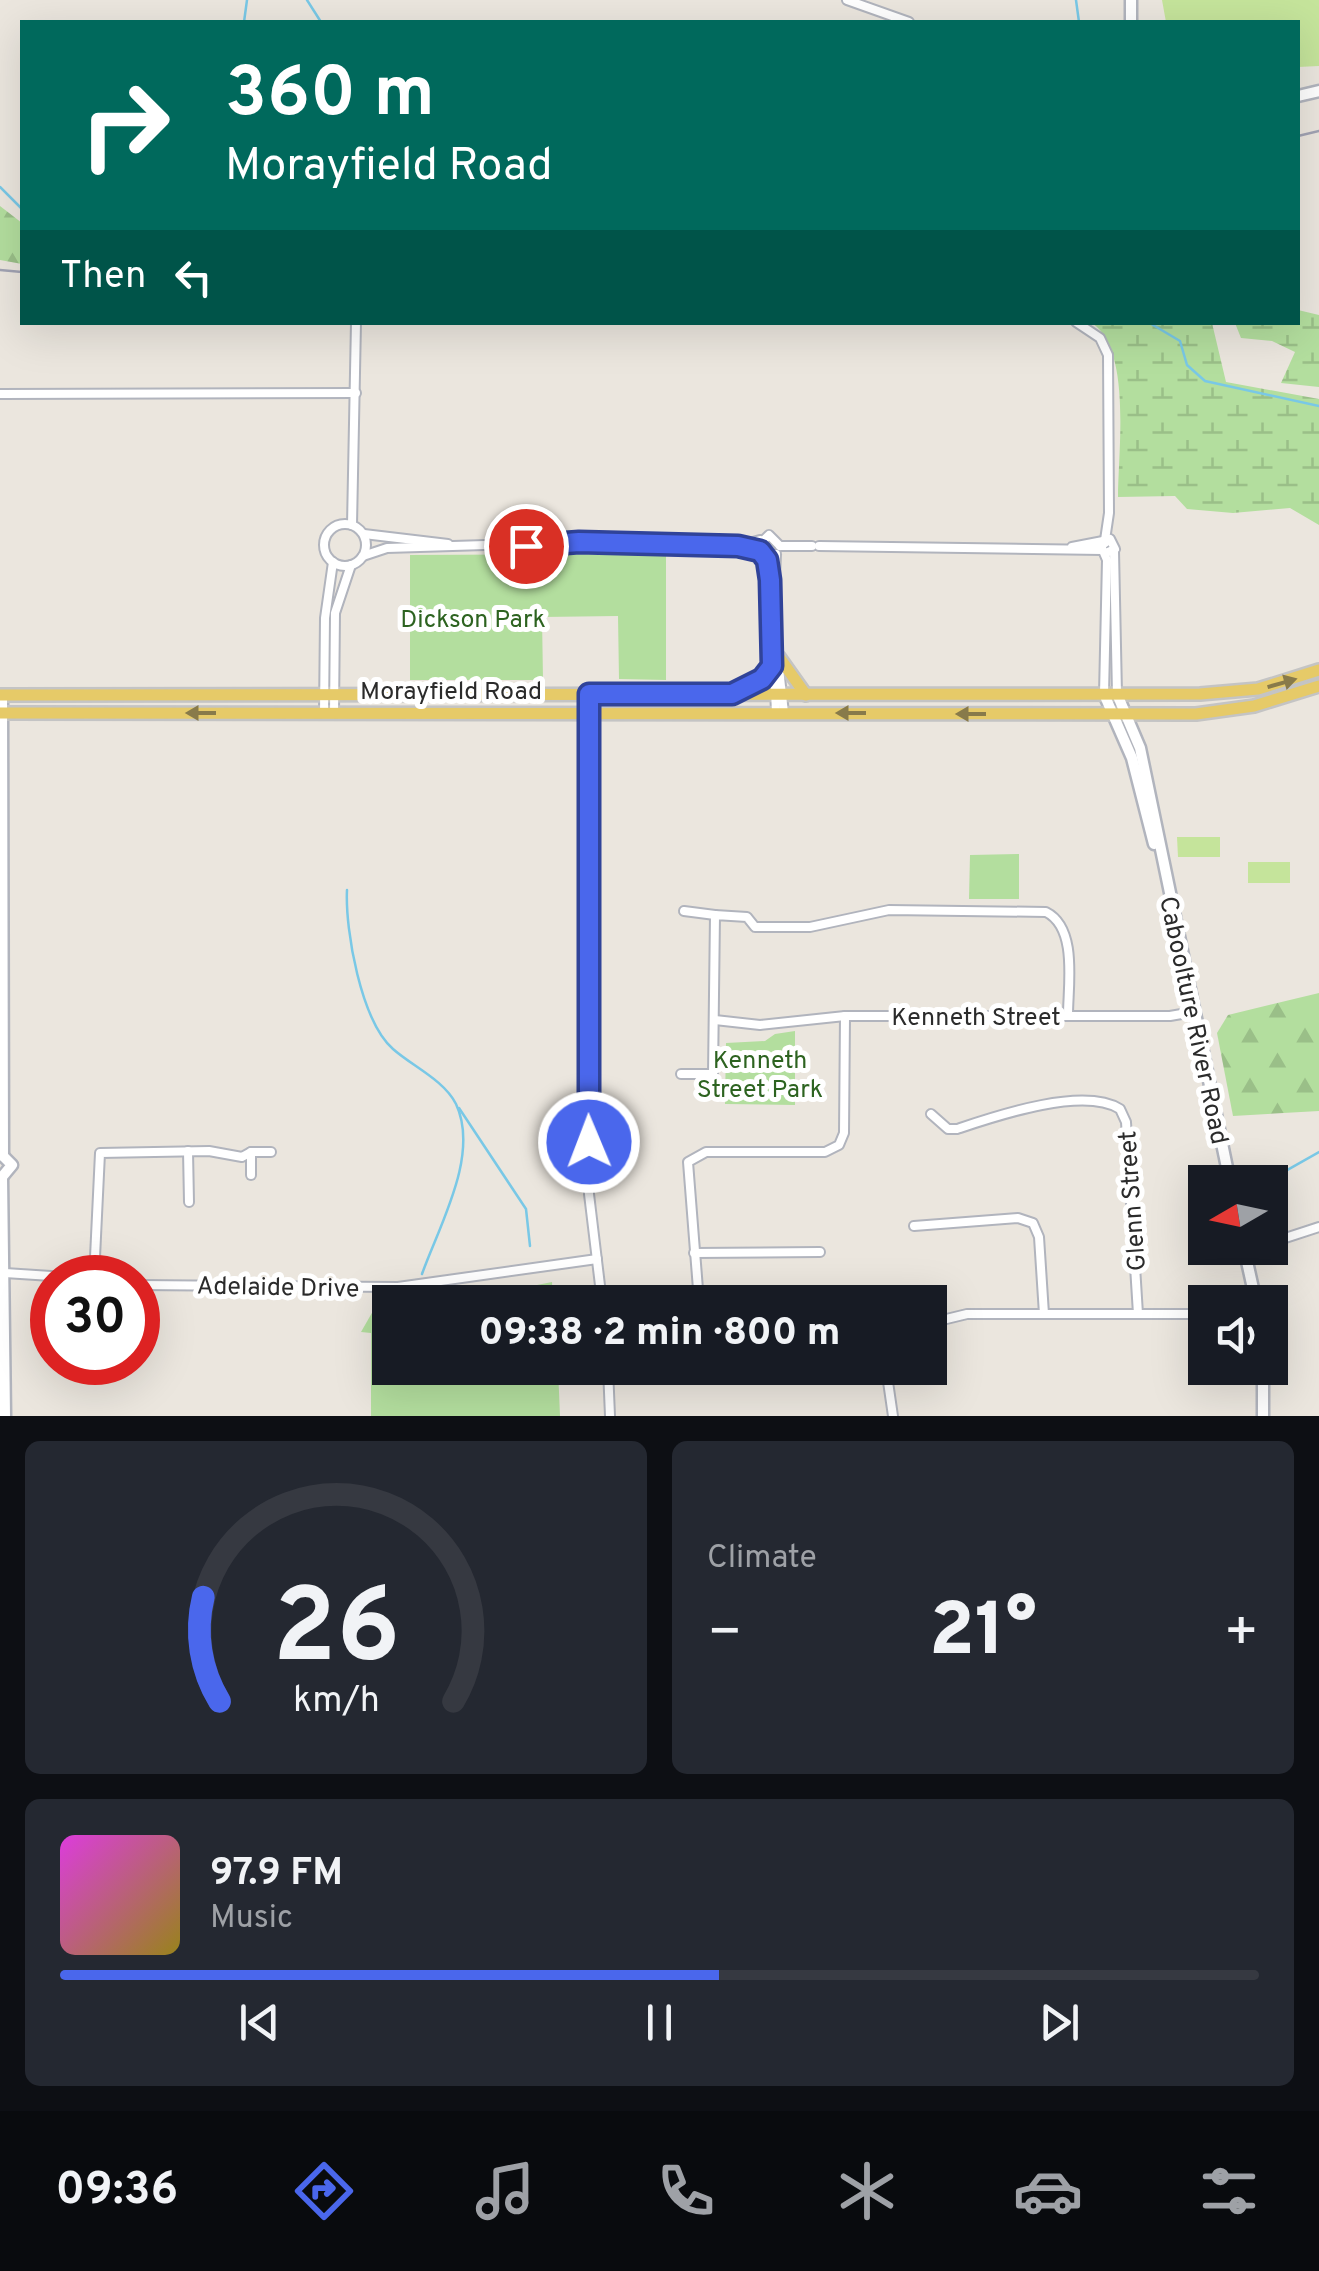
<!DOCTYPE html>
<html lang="en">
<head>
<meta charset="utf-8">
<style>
	:root { --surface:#171b24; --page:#242831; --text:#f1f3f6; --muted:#9ea1a6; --line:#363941; --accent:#4a67ec }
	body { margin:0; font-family:Overpass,sans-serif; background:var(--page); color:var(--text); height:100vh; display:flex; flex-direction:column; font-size:38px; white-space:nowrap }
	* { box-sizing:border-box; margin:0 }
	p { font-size:32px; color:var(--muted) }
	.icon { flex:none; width:55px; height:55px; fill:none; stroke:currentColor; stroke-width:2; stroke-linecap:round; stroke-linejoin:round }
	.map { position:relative; height:1416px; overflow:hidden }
	.panel { display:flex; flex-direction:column; gap:25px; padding:25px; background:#0d0f14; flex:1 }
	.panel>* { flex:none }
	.banner { position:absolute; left:20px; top:20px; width:1280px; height:305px; border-radius:0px; box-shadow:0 10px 40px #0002; background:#00695c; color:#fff; overflow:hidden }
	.needle { width:65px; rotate:261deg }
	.tools { position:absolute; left:1188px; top:1165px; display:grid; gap:20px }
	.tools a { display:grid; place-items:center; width:100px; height:100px; border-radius:0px; background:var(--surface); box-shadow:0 10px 40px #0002; font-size:50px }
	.speed { position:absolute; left:30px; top:1255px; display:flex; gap:20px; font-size:50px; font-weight:700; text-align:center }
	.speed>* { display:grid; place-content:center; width:130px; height:130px; border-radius:50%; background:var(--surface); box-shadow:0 10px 40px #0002; line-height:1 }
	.speed .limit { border:15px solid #d22; background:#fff; color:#111 }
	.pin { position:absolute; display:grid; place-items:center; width:85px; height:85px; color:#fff; margin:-42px; border:5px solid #fff; border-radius:50%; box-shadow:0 2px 10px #0007 }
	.me { position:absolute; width:110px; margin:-55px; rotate:359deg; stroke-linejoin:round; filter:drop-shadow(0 0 8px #0008) }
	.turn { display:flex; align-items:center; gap:35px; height:210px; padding:0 40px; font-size:45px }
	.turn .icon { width:130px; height:130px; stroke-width:2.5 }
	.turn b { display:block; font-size:70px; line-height:85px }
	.then { display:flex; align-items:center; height:95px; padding:0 40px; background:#0003; gap:20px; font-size:38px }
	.big { font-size:75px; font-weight:800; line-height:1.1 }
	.panel .tile { flex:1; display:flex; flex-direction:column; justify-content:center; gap:15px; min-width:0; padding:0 35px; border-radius:15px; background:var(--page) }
	.panel .dial { align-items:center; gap:0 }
	.dial svg { height:260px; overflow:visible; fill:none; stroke:var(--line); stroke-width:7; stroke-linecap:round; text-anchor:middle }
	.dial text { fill:var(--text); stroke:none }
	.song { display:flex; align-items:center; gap:30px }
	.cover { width:120px; height:120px; border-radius:15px; background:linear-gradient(135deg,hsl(300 70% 55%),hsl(50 70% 35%)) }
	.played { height:10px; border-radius:5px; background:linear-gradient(90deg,var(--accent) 55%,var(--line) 55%) }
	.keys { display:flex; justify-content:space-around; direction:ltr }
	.heat { display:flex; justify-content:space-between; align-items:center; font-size:55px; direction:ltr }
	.panel .tiles { flex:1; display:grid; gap:25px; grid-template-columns:1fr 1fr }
	.tile:last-child { grid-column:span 2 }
	.trip { position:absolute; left:372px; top:1285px; width:575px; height:100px; border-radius:0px; background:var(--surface); box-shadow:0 10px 40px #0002; font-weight:800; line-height:100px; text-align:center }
	.dock { display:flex; height:160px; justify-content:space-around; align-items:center; background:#090b0e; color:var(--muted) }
	.dock .icon { width:70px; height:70px }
	.dock .on { color:var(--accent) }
	.dock b { font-size:45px; color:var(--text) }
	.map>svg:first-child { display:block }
</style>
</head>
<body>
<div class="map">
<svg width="1319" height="1416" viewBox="0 0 1319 1416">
	<defs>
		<pattern id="forest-firs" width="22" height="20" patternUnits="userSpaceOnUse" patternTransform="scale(2.5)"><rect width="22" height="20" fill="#b3de9e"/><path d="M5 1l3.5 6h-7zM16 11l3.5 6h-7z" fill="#9abf88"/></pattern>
		<pattern id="wetland-marsh" width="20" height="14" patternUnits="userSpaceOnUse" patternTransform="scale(2.5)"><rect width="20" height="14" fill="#b3de9e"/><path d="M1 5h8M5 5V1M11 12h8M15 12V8" fill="none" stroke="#9abf88"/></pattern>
	</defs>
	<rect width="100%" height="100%" fill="#ebe6de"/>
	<g fill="url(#forest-firs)">
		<path d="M0,206l22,17v41l-22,-4z"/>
		<path d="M1319,993v118l-86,5 -16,-83 11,-18z"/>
	</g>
	<g fill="url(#wetland-marsh)">
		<path d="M1298,310l21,5v72l-38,-4 14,-31 -23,-11 -31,-3 -6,-15 63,-1z"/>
		<path d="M1092,323h120l14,59 93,17v126l-29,-17 -57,5 -46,-4 -12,-13 -57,1c0,-46 14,-147 -26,-174z"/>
	</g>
	<g fill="#b3de9e">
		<path d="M666,554v126l-47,-1 -1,-63 -76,1 1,63h-133v-125z"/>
		<path d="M1019,854v45h-50l1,-44z"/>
		<path d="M795,1031v74l-70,-1 1,-61 39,-2 10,-7z"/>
		<path d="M552,1282l1,20h-36v-13z"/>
		<path d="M442,1295l-2,7h-50v66h168l2,48h-189v-83l-10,-1 20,-35z"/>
	</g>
	<g fill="#c5e49b">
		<path d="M1162,0h157v66l-21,1v-45h-132z"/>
		<path d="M1177,837h43v20h-42z"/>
		<rect x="1248" y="862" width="42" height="21"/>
	</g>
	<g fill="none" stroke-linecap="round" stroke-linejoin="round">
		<g stroke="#79c8e6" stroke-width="2.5">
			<path d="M307,0l14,22"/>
			<path d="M1076,0l3,22"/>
			<path d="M244,22l3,-22"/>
			<path d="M0,187l22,22"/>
			<path d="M1148,322l32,19 7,24 18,16 114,25"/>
			<path d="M347,890c-2,40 14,131 46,159 19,17 51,31 63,55 24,51 -17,122 -34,170"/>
			<path d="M459,1108l67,101 4,37"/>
			<path d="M1266,1182l53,-30"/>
			<path d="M412,1302l3,-10"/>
		</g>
		<g stroke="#b1b4bd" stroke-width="12">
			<g id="street">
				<path d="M847,0l62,22"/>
				<path d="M1076,322l24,16 8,17 1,158 -4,27"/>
				<path d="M0,394l356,-1"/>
				<circle cx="345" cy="545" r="21"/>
				<path d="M352,525l4,-203"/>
				<path d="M364,534l84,10"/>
				<path d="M780,546h32"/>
				<path d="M819,546l283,4"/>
				<path d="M1072,547l31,-6"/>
				<path d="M1114,551l3,143"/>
				<path d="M363,556l24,-8 192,-6 160,4 21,-6"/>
				<path d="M775,579l1,-25"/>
				<path d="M775,633l9,80"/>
				<path d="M589,694v500l13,108"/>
				<path d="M1104,694l3,-134 -6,-14 9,-7 5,10 -9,4"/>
				<path d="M324,713l1,-95 8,-56"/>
				<path d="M334,713l1,-100 16,-48"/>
				<path d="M776,713l-6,-141 -11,-27 10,-10 11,11"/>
				<path d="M684,911l31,4"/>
				<path d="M715,1020l45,5 85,-9h325l23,-4"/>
				<path d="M681,1074h32l2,-159 32,2 8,10h55l79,-17 157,2c32,16 22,73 22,103"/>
				<path d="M931,1114l17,15h9c39,-13 126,-43 163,-20l6,13 12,192"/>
				<path d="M188,1151l1,51"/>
				<path d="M251,1152v23"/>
				<path d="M914,1226l104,-8 15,5 6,14 5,77"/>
				<path d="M1270,1243l49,-16"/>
				<path d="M1245,1250l12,-2"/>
				<path d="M694,1253l126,-1"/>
				<path d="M5,1273l77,5"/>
				<path d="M94,1278l6,-125 109,-2 33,6 9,-5h20"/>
				<path d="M138,1285l260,2 199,-28"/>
				<path d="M699,1302l-11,-140 18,-10h119l14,-7 5,-12 1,-117"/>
				<path d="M930,1323l37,-9h238"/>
				<path d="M608,1368l2,48"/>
				<path d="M886,1368l7,48"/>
			</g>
		</g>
		<g stroke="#b1b4bd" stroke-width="15">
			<g id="secondary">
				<path d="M1131,0v22"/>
				<path d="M1298,96l21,-5"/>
				<path d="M1104,694l28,64 22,86"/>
				<path d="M1117,694l23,54 90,434"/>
				<path d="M2,695l1,461"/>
				<path d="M2,1177l3,239"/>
				<path d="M2,1177l10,-12 -9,-9"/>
				<path d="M1244,1248l12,54"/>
				<path d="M1263,1416v-48"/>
			</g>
		</g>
		<g stroke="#c4c4c4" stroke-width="16">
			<g id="primary">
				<path d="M779,657l27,38"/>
				<path d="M0,695l1200,-1 58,-5 61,-19"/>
				<path d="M732,695l30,-16 10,-13"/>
				<path d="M0,713l1196,1 58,-8 65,-20"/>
			</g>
		</g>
		<use href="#street" stroke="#fff" stroke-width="8"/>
		<use href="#secondary" stroke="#fff" stroke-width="10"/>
		<use href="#primary" stroke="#e6ca68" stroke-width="11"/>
		<g stroke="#a1a3b3" stroke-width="2.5">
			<path d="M1298,136l21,-5"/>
			<path d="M0,270l22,2"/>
		</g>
	</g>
	<defs><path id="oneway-solid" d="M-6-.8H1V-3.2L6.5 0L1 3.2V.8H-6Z" transform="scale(2.5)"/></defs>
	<g fill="#887a4a">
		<use href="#oneway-solid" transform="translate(1282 683) rotate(-16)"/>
		<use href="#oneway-solid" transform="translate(201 713) rotate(-180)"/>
		<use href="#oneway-solid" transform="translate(851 713) rotate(-180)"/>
		<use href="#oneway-solid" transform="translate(971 714) rotate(-180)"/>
	</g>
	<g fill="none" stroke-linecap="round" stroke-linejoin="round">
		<g stroke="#304399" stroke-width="25">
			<path id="route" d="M526,546l53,-4 159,4 22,5 7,9 3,20 2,86 -10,13 -30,15h-143v448"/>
		</g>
		<use href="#route" stroke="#4a67ec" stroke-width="18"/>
	</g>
	<g text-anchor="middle" stroke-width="10" stroke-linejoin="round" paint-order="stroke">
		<g font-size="25" fill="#2d6320" stroke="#fff">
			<text x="473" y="627">Dickson Park</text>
			<text x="760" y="1068">Kenneth<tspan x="760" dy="29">Street Park</tspan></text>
		</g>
		<g font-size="25" fill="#2b2b2b" stroke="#fff">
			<text x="451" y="699">Morayfield Road</text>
			<text x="976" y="1025">Kenneth Street</text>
			<text transform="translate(1195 1020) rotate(78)" y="9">Caboolture River Road</text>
			<text transform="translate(1131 1201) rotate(-94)" y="9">Glenn Street</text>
			<text transform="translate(278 1286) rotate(1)" y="9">Adelaide Drive</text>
		</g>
	</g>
</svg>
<div class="tools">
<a><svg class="needle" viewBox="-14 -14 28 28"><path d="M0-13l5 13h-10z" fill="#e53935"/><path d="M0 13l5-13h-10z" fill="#9ea1a6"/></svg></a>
<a><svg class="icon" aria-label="sound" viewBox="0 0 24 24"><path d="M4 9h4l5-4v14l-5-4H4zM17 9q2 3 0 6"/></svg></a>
</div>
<div class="speed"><div class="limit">30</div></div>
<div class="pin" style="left:526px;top:546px;background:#d93025"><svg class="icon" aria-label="arrive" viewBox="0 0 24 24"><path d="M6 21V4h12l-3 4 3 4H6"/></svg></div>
<svg class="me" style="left:589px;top:1142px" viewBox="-20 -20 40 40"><circle r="17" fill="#4a67ec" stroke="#fff" stroke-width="3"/><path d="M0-11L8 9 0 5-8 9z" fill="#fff"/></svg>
<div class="trip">09:38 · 2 min · 800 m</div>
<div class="banner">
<div class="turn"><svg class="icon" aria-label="right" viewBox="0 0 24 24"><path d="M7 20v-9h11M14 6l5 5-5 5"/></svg><div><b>360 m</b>Morayfield Road</div></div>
<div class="then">Then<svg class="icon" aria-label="left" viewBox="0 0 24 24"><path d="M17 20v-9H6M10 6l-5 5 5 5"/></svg></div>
</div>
</div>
<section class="panel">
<div class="tiles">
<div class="tile dial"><svg viewBox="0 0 100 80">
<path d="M14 69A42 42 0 1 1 86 69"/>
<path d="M14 69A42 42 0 0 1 9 37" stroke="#4a67ec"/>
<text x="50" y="56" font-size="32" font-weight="700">26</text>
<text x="50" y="72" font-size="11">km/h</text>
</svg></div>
<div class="tile"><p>Climate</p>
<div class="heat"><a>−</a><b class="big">21°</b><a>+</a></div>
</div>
<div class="tile">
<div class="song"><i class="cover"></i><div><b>97.9 FM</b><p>Music</p></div></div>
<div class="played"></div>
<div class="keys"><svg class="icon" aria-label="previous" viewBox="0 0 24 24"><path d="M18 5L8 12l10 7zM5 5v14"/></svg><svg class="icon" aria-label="pause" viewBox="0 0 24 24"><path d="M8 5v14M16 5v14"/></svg><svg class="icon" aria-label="next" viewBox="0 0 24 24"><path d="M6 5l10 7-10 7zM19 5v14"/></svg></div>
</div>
</div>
</section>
<nav class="dock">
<b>09:36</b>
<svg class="icon on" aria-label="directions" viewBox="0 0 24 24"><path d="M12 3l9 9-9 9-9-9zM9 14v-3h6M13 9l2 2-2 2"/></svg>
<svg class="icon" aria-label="music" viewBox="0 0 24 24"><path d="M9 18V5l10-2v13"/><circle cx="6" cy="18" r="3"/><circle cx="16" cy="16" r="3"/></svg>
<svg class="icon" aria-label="phone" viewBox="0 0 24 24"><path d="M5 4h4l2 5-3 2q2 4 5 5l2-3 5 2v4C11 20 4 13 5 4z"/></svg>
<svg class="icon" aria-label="climate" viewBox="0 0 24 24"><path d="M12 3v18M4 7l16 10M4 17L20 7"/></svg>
<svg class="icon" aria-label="car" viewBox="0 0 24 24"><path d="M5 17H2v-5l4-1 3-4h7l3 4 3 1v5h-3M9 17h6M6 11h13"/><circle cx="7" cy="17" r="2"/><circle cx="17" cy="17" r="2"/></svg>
<svg class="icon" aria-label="filters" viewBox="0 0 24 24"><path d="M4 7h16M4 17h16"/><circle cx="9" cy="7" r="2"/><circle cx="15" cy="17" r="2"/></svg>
</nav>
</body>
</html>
